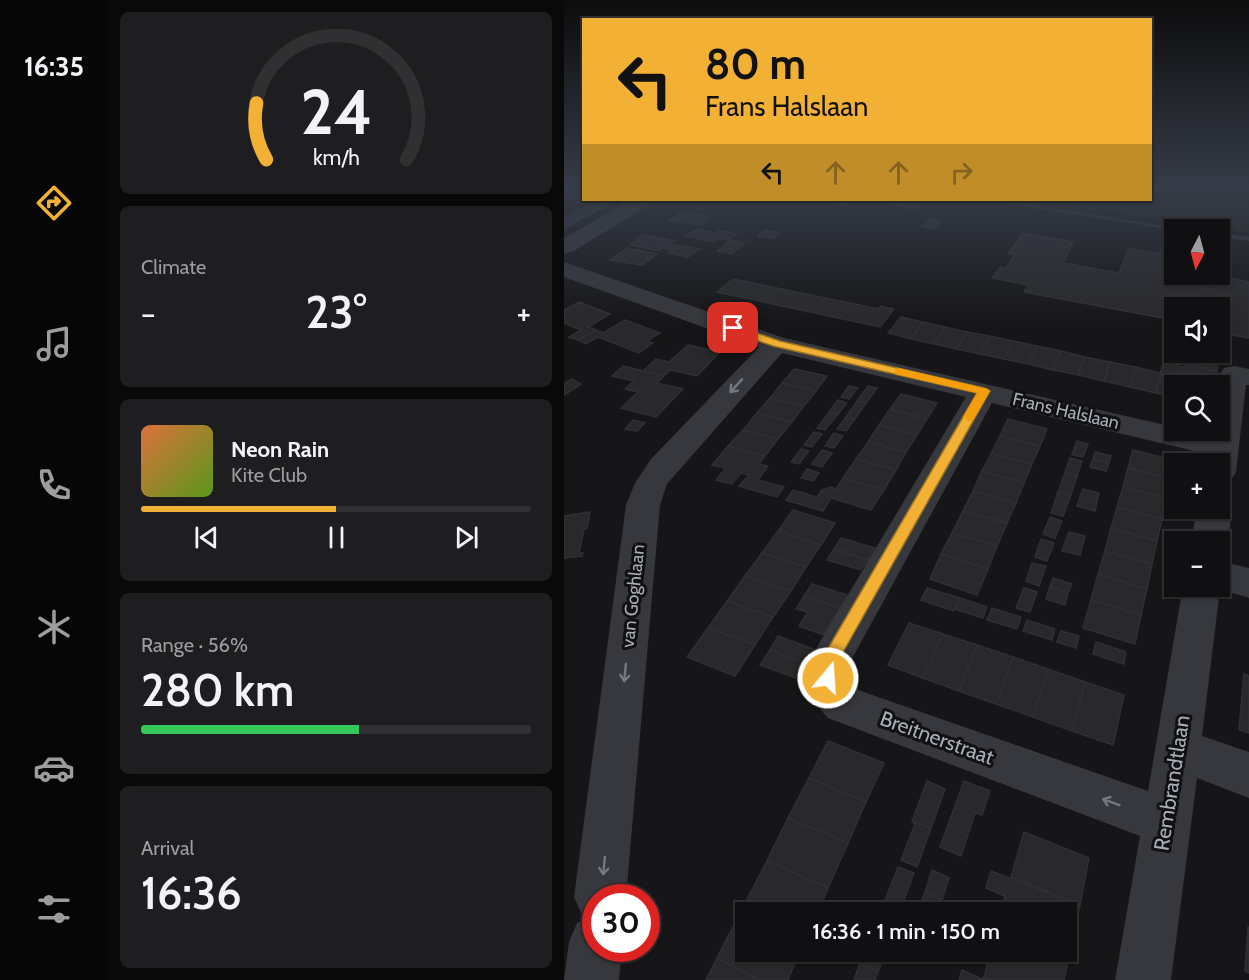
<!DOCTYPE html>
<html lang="en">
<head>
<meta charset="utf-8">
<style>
	:root { --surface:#101012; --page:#1e1e20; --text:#f1f3f6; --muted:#9c9d9f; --line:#303032; --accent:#f2b134 }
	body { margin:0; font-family:Cabin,sans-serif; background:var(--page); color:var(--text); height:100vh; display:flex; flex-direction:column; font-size:22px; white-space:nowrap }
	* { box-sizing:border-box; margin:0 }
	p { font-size:20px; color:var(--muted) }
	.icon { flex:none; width:33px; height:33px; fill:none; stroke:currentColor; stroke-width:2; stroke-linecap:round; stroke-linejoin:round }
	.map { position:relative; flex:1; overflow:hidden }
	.side { display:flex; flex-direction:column; gap:12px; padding:12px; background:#09090a; width:456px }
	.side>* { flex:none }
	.banner { position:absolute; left:18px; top:18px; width:570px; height:183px; border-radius:0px; box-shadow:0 2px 4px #0004,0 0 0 2px var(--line); background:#f2b134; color:#111; overflow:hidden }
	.needle { width:39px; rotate:186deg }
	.controls { position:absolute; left:600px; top:219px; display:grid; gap:12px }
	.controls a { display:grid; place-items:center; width:66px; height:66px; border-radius:0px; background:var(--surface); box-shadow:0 2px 4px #0004,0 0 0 2px var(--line); font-size:30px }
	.speed { position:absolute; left:18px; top:884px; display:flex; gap:12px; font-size:30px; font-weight:700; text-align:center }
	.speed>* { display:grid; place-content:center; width:78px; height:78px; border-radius:50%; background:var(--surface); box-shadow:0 2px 4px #0004,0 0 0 2px var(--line); line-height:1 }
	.speed .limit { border:9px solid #d22; background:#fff; color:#111 }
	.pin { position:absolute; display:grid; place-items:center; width:51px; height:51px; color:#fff; margin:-26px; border-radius:12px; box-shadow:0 3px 9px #0006 }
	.me { position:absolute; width:66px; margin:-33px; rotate:18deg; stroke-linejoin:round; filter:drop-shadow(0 0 4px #0008) }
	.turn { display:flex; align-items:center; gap:21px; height:126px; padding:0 24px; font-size:27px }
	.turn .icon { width:78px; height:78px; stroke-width:2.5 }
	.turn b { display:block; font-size:42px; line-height:51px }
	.lanes { display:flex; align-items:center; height:57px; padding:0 24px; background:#0003; justify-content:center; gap:30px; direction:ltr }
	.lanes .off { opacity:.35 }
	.big { font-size:45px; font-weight:600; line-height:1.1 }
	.side .widget { flex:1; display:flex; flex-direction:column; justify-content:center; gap:9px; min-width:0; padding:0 21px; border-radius:9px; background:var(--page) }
	.side .dial { align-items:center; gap:0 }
	.dial svg { height:156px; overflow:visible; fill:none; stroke:var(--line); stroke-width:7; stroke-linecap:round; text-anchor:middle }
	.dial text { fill:var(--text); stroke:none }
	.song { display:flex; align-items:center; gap:18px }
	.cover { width:72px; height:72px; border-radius:9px; background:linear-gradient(135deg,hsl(20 70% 55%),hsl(90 70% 35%)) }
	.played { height:6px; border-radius:3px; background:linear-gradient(90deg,var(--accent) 50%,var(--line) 50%) }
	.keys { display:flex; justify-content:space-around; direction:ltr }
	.heat { display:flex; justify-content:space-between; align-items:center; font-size:33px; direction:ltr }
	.charge { height:9px; border-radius:4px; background:linear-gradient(90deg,#34c759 56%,var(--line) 0) }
	.trip { position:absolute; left:171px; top:902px; width:342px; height:60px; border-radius:0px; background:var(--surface); box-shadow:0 2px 4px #0004,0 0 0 2px var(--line); font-weight:600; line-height:60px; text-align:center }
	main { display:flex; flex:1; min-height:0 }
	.menu { display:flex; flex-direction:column; width:108px; justify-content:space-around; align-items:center; background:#060607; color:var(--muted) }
	.menu .icon { width:42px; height:42px }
	.menu .selected { color:var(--accent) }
	.menu b { font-size:27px; color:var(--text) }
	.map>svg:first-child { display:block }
</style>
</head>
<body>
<main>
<nav class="menu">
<b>16:35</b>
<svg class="icon selected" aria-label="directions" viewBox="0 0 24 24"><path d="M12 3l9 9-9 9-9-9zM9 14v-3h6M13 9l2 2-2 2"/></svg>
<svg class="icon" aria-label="music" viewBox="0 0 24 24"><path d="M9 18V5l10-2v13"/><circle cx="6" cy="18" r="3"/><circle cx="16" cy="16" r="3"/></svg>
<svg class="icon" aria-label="phone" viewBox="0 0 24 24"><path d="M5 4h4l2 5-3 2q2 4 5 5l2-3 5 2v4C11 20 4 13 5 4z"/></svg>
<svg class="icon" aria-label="climate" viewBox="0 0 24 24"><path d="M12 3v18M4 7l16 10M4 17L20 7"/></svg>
<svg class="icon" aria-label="car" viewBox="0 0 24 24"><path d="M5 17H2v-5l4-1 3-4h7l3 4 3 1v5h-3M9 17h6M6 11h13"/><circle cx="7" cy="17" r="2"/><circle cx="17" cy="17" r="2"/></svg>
<svg class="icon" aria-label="filters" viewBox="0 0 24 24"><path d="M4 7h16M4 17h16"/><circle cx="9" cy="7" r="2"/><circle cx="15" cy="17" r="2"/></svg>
</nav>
<section class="side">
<div class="widget dial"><svg viewBox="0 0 100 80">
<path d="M14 69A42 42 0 1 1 86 69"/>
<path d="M14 69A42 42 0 0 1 9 40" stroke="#f2b134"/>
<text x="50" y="56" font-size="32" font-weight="700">24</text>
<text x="50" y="72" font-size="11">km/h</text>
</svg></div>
<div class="widget"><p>Climate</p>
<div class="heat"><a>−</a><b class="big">23°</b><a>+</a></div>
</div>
<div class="widget">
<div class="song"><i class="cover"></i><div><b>Neon Rain</b><p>Kite Club</p></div></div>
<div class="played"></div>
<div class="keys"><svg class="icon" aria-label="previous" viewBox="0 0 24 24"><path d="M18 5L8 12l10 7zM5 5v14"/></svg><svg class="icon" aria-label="pause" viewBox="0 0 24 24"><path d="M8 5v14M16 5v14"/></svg><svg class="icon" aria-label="next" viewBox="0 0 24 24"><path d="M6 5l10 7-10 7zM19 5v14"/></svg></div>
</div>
<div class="widget"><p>Range · 56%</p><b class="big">280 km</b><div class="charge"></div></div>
<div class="widget"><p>Arrival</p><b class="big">16:36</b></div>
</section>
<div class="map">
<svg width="685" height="980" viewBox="0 0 685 980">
	<rect width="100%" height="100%" fill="#161618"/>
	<path fill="#1c231d" d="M587,186h98v47l-219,-33h120z"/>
	<path fill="#2c353c" d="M33,200h21l-54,30v-12z"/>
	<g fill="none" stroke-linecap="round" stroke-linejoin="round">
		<g fill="#2c353c" fill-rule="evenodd">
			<path d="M428,200h12l185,30h-15l-179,-28z"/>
			<path d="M656,233l29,4v4l-29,-4z"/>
		</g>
	</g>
	<g fill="#29292c" stroke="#303034" stroke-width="1.5">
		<path d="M2,186h18v6l-13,7h-7v-9l4,-2h-4z"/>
		<path d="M261,200h31l-8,7 -26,-5z"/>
		<path d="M323,200h40l-8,9 -36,-6z"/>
		<path d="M118,212l14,2 15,4 -10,7 -32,-5z"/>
		<path d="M365,219l12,2 -7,8 -12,-2z"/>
		<path d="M133,229l19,4 3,-3 17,4 -8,6 -10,-2 -5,4 -27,-6z"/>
		<path d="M201,230l14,3 -6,6 -15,-3z"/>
		<path d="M458,233l51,9 -10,21 56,10 10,-25 30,6 3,-8 12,2v26h6l-3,9 34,6 3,-14 35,7v56l-29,-5v-25h-46v12l-150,-28 4,-7 -36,-7 8,-11 6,1 9,-13 -7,-1z"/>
		<path d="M82,235l28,6 -5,3 30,5 -11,8 -20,-4 4,-3 -9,-2 -4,3 -28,-6 9,-8z"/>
		<path d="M167,240l14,3 -13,11 -15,-3z"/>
		<path d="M63,248l30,6 -15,11 -32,-5z"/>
		<path d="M169,279l146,30 2,-3 13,3 -14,18 -163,-35z"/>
		<path d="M15,302l31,12 -22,13 8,3 -18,10 -9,-3 12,-7 -17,-7v-13z"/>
		<path d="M337,317l22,5 -12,17 -23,-6z"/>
		<path d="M61,320l35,13 -13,8 6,2 -14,10 -41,-16 -12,7 -8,-4 18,-10 7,3z"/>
		<path d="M359,322l22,5 -11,17 -23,-5z"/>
		<path d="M381,327l22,5 -11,17 -22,-5z"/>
		<path d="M403,332l23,4 -10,18 -24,-5z"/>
		<path d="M426,336l23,5 -9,18 -24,-5z"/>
		<path d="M449,341l24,5 -9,18 -24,-5z"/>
		<path d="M124,345l32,7 -23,24 -27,-6 -6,6 -21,-5 13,-12 13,3z"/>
		<path d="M473,346l24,5 -8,19 -25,-6z"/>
		<path d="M497,351l24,6 -7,18 -25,-5z"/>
		<path d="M521,357l25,5 -6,19 -26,-6z"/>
		<path d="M623,357l31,7 -1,7 -32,-7z"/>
		<path d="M546,362l26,5 -6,20 -26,-6z"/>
		<path d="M600,363l21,4 -3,10 7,2 -1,7h-14v11l-18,-4z"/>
		<path d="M600,363l-8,30 -26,-6 6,-20 24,6z"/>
		<path d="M621,364l32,7 -2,6 -31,-6z"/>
		<path d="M59,366l41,10 -7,7 26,6 -27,28 -35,-9 17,-16 -13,-3 9,-8 -22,-5z"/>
		<path d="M230,369l33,7 -11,15 -34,-8z"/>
		<path d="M620,371l31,6 -1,8 -32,-8z"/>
		<path d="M8,379l9,5 -17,11v-11z"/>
		<path d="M625,379l25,6v1h-26z"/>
		<path d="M218,383l34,8 -12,15 -34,-8z"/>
		<path d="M285,386l9,2 -9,11 -8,-2z"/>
		<path d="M304,386l9,2 -11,15 -9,-2z"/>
		<path d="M337,394l36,9 -10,16 -37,-10z"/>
		<path d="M206,398l34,8 -12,16 -35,-9z"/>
		<path d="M274,400l9,3 -9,11 -9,-2z"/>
		<path d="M293,401l9,2 -11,16 -9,-2z"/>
		<path d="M326,409l37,10 -10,16 -38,-10z"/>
		<path d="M265,412l9,2 -13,16 -8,-2z"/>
		<path d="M193,413l35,9 -14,17 -35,-9z"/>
		<path d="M282,417l9,2 -9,12 -9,-2z"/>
		<path d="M444,419l39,10 -7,17 -40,-10z"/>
		<path d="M69,420l12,3 -8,8 -12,-2z"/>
		<path d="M315,425l38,10 -11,17 -38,-10z"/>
		<path d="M179,430l35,9 -13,17 -37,-10z"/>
		<path d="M250,432l8,2 -10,13 -8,-2z"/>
		<path d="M270,433l9,3 -9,12 -9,-2z"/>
		<path d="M436,436l40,10 -8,18 -41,-10z"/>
		<path d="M513,441l11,3 -5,13 -11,-2z"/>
		<path d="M304,442l38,10 -10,18 -40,-11z"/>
		<path d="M164,446l37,10 -6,8 9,2 -10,14 26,7 -7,10 -38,-11 10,-11 -8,-2 -9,11 -16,-4 10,-12 -14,-3z"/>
		<path d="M237,449l8,2 -10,13 -8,-2z"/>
		<path d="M258,450l10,3 -10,14 -10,-3z"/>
		<path d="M569,450l41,10 -4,19 -42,-11z"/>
		<path d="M531,452l16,4 -2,7 -16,-4z"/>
		<path d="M427,454l41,10 -8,19 -42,-12z"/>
		<path d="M506,458l12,3 -5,15 -12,-3z"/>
		<path d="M292,459l40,11 -12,20 -41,-12z"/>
		<path d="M529,459l16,4 -3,8 -16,-4z"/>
		<path d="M564,468l42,11 -4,19 -43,-11z"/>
		<path d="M243,469l12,4 -6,8 -12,-3z"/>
		<path d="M418,471l42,12 -8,20 -43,-12z"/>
		<path d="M501,473l12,3 -6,19 -13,-3z"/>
		<path d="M279,478l41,12 -13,20 -40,-12 -8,13 -37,-11 7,-10 24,7 5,-7 9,-3 5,2z"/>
		<path d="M559,487l43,11 -4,21 -45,-12z"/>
		<path d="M519,489l16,4 -4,18 -18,-5z"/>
		<path d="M409,491l43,12 -9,20 -44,-12z"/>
		<path d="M494,492l13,3 -8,21 -12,-3z"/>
		<path d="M553,507l45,12 -5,22 -46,-13z"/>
		<path d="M229,510l42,13 -14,22 -43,-14z"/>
		<path d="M399,511l44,12 -10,23 -45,-13z"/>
		<path d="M26,512l-3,16 -3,1 -5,24h4l-1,3 -18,2v-42z"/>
		<path d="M486,517l12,4 -7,17 -12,-4z"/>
		<path d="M547,528l46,13 -5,23 -47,-13z"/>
		<path d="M214,531l43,14 -15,22 -44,-14z"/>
		<path d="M505,532l16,4 -5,19 -18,-4z"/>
		<path d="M388,533l45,13 -9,23 -47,-15z"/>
		<path d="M277,538l34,10 -7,12 -34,-11z"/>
		<path d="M477,539l13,4 -7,18 -12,-4z"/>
		<path d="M270,549l34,11 -7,10 -34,-10z"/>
		<path d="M541,551l47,13 -5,25 -49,-15z"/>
		<path d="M198,553l44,14 -15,24 -46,-15z"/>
		<path d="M377,554l47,15 -11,26 -47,-16z"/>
		<path d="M468,563l14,3 -7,20 -13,-5z"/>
		<path d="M534,574l49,15 -6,26 -50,-15z"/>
		<path d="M181,576l46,15 -18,26 -46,-16z"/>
		<path d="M489,578l19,6 -4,9 -18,-6z"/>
		<path d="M248,584l35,11 -7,13 -36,-12z"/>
		<path d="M486,587l18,6 -3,12 -19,-6z"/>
		<path d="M363,588l33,10 -6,13 -33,-11z"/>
		<path d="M460,588l13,4 -7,20 -14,-4z"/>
		<path d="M240,596l36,12 -16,27 -25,-9 9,-14 -12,-3z"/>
		<path d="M396,598l27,9 -4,11 -28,-9z"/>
		<path d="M527,600l50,15 -6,29 -52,-16z"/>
		<path d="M163,601l46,16 -18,28 -47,-17z"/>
		<path d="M428,608l29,9 -4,12 -30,-9z"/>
		<path d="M463,620l28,9 -3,11 -29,-9z"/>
		<path d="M345,623l34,11 -20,44 -35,-13z"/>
		<path d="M144,628l47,17 -20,31 -48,-19z"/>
		<path d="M497,631l18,5 -3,12 -19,-6z"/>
		<path d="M379,634l34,11 -18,46 -36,-13z"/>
		<path d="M214,636l38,14 -8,14 -38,-14z"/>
		<path d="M532,642l30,10 -2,12 -31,-10z"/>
		<path d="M413,645l36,12 -17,47 -37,-13z"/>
		<path d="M206,650l38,14 -9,15 -39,-14z"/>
		<path d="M449,657l35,12 -15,48 -37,-13z"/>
		<path d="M484,669l37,13 -13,49 -39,-14z"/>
		<path d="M680,674l5,2v57l-10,-3z"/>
		<path d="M521,682l39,13 -11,50 -41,-14z"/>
		<path d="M264,741l56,22 -18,39 -57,-24z"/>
		<path d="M245,778l57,24 -18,41 -60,-25z"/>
		<path d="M363,781l18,8 -14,39 -19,-7z"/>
		<path d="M400,781l26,10 -8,24 -7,-2 -14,43 -21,-9z"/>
		<path d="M224,818l60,25 -20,45 -61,-27z"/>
		<path d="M348,821l19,7 -14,39 -16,-7 14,-36z"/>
		<path d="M460,832l65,26 -9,47 -69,-28z"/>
		<path d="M203,861l61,27 -10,24h-66l-9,-5z"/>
		<path d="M334,867l16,6 -14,38 -16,-8z"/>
		<path d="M368,870l17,8 -7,22 -17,-8z"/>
		<path d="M427,871l89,34 -11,49 -8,-3h5v-39h-65l4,-16 -19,-8z"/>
		<path d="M361,892l17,8 -5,12h-20z"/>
		<path d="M179,907l9,5h-6v39h54l-12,29h-28l-43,-22z"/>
		<path d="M684,927h1v46l-4,-2z"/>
		<path d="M301,951h21l-8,21 -18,-9z"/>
		<path d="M427,951h70l8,3 -5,26h-74l-6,-3z"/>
		<path d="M153,958l43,22h-54z"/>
		<path d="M296,963l18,9 -3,8h-21z"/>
		<path d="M398,970l20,9 2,-2 6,3h-31z"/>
	</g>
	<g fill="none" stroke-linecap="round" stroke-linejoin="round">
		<g fill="#37383d" fill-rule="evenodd">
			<path d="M67,200h23l-3,4 -79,48 -8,1v-15z"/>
			<path d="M0,262l220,76 390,89v3h17l19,5 1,-5h9v-56l4,-6 10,-2 15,3v16h-3l-10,87 -5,8 -11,3v-19h-15l2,-10 -215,-51 -143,261v17l9,9 290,101 35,-205h37v-25l29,7v30l-29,-9 -18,147 47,16v46l-52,-20 -26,202h-56l25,-144 -312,-118c-16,-17 -22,-34 -20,-56l158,-265 -184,-44 -115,131 -7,21 -34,392h-30v51h26l-3,32h-55l5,-38 8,-19 11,-5 -6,-3 -8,-18 52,-392 9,-22 16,-24 108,-112 -195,-70z"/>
			<path d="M656,498l6,1c8,14 5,42 -6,53v-10h-29l6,-34h23z"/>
		</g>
	</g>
	<defs><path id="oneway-shaft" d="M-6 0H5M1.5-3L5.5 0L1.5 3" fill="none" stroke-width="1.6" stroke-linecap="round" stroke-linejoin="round" transform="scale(1.5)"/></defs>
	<g stroke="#757881">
		<use href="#oneway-shaft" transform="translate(172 386) rotate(132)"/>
		<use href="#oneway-shaft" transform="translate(61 673) rotate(96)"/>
		<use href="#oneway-shaft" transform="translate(547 802) rotate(-160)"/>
		<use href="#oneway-shaft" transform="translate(40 866) rotate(96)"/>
	</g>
	<linearGradient id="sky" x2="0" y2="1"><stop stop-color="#0c0c0d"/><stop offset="0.58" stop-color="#363c48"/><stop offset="1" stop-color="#363c48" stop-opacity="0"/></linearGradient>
	<rect width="685" height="323" fill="url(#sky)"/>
	<path fill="#f2b134" stroke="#9d7322" stroke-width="1.5" d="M169,325l47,16 204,47 6,3 -153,272 -3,20 -6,2 -7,-2 -2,-5 4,-21 154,-264 -204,-47 -44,-15v-5z"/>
	<path fill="#f59e0b" d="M335,368l89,21 2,2 -17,29 -4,1 -6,-4 14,-24 -82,-19v-5z"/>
	<g text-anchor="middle" stroke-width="6" stroke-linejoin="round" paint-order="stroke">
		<g font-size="18" fill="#a8adb8" stroke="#111113">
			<text transform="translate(502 411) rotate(13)" y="6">Frans Halslaan</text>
			<text transform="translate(69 596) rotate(-84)" y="6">van Goghlaan</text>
		</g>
		<g font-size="21" fill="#a8adb8" stroke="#111113">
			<text transform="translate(373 738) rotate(20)" y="7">Breitnerstraat</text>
			<text transform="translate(608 783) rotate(-81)" y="7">Rembrandtlaan</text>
		</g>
	</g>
</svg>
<div class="controls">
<a><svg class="needle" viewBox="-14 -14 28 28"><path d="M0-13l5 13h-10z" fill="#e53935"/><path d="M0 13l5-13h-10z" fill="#9c9d9f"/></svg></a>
<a><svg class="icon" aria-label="sound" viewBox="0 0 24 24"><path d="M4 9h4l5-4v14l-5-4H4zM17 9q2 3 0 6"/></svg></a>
<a><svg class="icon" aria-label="search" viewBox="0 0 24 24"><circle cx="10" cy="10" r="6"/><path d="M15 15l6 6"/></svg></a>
<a>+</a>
<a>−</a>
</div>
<div class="speed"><div class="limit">30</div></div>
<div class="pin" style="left:169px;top:328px;background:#d93025"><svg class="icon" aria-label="arrive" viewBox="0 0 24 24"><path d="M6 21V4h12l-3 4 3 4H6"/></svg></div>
<svg class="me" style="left:264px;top:678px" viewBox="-20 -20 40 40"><circle r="17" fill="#f2b134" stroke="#fff" stroke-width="3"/><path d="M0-11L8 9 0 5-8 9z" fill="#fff"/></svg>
<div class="trip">16:36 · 1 min · 150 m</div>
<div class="banner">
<div class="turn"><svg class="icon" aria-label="left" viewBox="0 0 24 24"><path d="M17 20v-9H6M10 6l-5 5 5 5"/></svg><div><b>80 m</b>Frans Halslaan</div></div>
<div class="lanes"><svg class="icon" aria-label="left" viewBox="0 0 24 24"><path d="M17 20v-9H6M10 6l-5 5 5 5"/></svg><svg class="icon off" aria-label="ahead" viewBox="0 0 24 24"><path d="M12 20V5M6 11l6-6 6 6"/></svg><svg class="icon off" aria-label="ahead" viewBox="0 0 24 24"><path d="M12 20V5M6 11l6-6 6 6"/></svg><svg class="icon off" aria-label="right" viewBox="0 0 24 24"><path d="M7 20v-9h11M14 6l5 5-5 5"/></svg></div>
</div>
</div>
</main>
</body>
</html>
